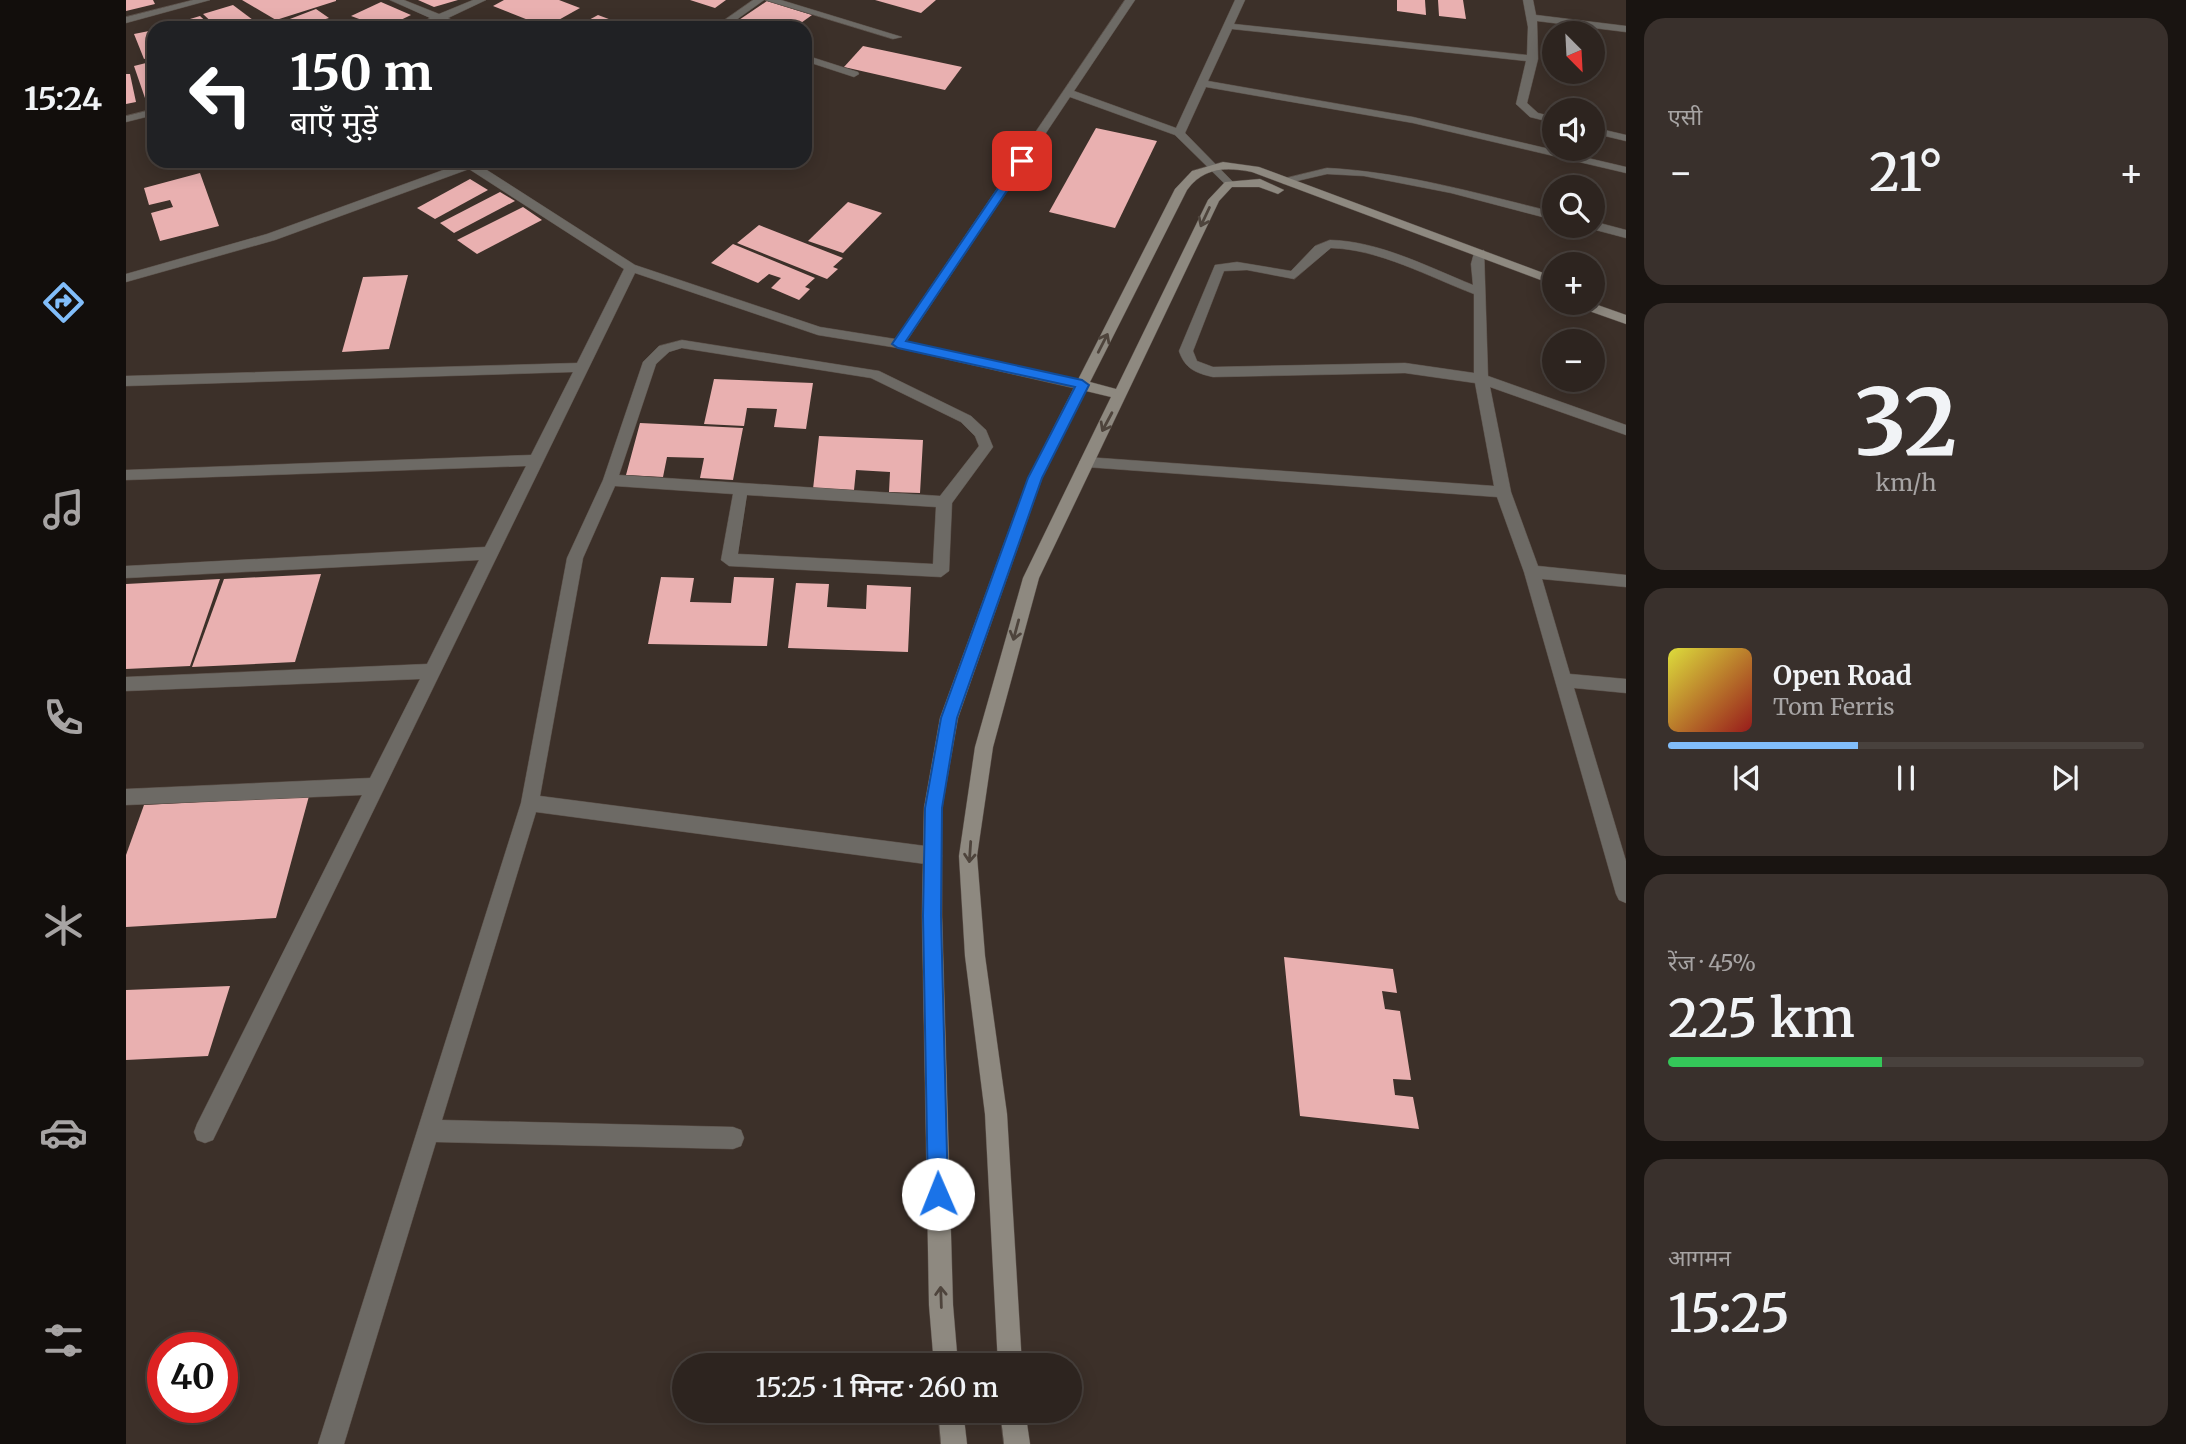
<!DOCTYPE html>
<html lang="hi">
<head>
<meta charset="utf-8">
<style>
	:root { --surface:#2d241f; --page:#39302c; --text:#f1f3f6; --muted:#a7a4a4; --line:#48413d; --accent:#81bdfa }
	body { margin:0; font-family:Merriweather,"Noto Sans Devanagari",serif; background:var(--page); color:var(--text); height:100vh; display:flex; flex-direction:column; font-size:26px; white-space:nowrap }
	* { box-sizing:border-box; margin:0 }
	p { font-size:23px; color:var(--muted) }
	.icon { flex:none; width:38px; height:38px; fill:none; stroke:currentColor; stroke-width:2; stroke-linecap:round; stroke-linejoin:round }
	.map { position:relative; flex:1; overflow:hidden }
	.details { display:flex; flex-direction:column; gap:18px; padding:18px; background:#191411; width:560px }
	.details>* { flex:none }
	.guide { position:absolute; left:21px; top:21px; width:665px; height:147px; border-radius:21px; box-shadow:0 4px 18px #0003,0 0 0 2px var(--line); background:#202124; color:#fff; overflow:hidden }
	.needle { width:46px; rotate:156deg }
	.fabs { position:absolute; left:1416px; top:21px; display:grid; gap:14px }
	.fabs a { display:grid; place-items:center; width:63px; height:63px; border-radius:50%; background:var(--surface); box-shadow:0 4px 18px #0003,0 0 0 2px var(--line); font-size:35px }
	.speed { position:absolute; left:21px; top:1332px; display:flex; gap:14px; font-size:35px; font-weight:700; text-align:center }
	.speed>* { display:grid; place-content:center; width:91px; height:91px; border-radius:50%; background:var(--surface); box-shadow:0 4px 18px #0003,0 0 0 2px var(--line); line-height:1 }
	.speed .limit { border:10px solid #d22; background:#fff; color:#111 }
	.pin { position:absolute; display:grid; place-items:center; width:60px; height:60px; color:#fff; margin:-30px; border-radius:14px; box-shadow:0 4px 10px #0006 }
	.me { position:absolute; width:77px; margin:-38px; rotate:359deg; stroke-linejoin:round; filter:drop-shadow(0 0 5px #0008) }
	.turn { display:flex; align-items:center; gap:24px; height:147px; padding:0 28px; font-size:32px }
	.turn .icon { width:91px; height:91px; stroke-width:2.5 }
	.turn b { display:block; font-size:49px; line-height:60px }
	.big { font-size:52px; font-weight:600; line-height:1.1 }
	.details .card { flex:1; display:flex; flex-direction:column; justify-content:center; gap:10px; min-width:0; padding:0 24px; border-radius:21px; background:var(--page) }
	.details .dial { align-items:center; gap:0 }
	.dial b { font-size:91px; line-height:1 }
	.song { display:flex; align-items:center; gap:21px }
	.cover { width:84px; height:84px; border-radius:10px; background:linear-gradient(135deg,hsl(60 70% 55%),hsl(0 70% 35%)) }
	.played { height:7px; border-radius:4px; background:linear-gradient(90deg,var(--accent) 40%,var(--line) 40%) }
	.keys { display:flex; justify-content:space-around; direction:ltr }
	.heat { display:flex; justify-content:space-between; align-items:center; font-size:38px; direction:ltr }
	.charge { height:10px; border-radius:5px; background:linear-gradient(90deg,#34c759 45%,var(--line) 0) }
	.trip { position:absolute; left:546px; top:1353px; width:410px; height:70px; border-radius:35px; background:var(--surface); box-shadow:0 4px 18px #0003,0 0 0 2px var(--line); font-weight:600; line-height:70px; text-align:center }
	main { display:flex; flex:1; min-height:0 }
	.tab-bar { display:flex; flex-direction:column; width:126px; justify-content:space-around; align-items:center; background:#120e0c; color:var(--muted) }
	.tab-bar .icon { width:49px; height:49px }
	.tab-bar .on { color:var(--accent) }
	.tab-bar b { font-size:32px; color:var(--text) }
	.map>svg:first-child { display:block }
</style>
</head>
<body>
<main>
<nav class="tab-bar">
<b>15:24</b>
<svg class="icon on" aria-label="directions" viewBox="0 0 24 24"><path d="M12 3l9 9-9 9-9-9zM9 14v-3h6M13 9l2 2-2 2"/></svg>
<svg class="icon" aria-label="music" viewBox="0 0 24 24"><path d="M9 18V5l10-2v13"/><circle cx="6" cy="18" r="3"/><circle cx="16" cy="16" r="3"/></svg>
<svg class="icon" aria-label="phone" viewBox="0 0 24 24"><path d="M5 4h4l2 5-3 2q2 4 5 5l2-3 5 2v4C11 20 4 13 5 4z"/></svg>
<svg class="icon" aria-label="climate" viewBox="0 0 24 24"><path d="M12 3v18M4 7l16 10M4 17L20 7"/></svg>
<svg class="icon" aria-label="car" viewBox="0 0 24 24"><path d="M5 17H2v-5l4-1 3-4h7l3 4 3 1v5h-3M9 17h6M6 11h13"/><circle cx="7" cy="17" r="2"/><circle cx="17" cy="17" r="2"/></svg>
<svg class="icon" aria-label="filters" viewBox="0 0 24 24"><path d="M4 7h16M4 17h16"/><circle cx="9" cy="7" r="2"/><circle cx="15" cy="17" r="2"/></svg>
</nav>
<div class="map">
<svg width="1500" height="1444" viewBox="0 0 1500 1444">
	<rect width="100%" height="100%" fill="#3c3029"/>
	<g fill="#e9b0b0">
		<path d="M0,0h27l2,4 -29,7z"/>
		<path d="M116,0h94v1l-60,19z"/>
		<path d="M292,0h40l-24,7z"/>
		<path d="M378,0h55l21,8 -34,19 -53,-21z"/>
		<path d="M564,0h36l-11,8z"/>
		<path d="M749,0h61l-15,13z"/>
		<path d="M1271,0h28l1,15 -29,-4z"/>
		<path d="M1312,0h25l3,19 -27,-3z"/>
		<path d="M641,1l45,14 -18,13h-50l-11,-4z"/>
		<path d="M255,2l30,13 -27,13 -33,-12z"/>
		<path d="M107,5l28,21 -43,2 -15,-14z"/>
		<path d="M190,9l13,9 -10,3 7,5 9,-4 9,6h-53l-9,-6z"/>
		<path d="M472,15l35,13h-59z"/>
		<path d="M74,16l13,12h-40l-3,-3z"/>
		<path d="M28,30v26l-10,3 -10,-25z"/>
		<path d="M737,46l99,21 -17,23 -101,-23z"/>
		<path d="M28,61v38l-8,2 -12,-35z"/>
		<path d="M0,74h4l6,28 -10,2z"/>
		<path d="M970,128l61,13 -42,87 -66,-16z"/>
		<path d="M74,173l19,53 -59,15 -9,-28 22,-6 -3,-7 -21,5 -5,-17z"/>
		<path d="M344,179l18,11 -53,29 -18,-11z"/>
		<path d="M374,192l15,9 -61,32 -14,-10z"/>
		<path d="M722,202l34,11 -39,40 -35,-12z"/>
		<path d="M397,207l19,13 -65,34 -20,-14z"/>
		<path d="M633,225l84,33 -10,9 5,2 -11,10 -90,-36z"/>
		<path d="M607,244l82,34 -10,9 5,2 -11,11 -28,-12 10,-10 -12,-4 -11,9 -47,-20z"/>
		<path d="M282,275l-19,74 -47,3 21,-75z"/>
		<path d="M588,379l99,4 -7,46 -32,-2 3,-18 -30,-1 -3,18 -40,-2z"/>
		<path d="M514,423l103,5 -10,52 -33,-2 4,-20 -37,-1 -4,20 -37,-2z"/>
		<path d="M693,436l104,4 -3,53 -31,-1 1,-20 -34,-2 -2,20 -41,-1z"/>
		<path d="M195,574l-26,88 -103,5 32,-88z"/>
		<path d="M535,577l33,1 -4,24 41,1 3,-26 40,1 -7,68 -119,-2z"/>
		<path d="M94,579l-30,87 -64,3v-85z"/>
		<path d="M670,583l33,1 -2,23 39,2 1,-24 44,2 -3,65 -120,-4z"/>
		<path d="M183,796l-33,122 -150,9v-72l18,-50z"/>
		<path d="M1158,957l109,12 4,24 -15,-2 3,18 15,2 11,69 -18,-1 2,16 18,2 6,32 -119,-13z"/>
		<path d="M104,986l-22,70 -82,4v-70z"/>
	</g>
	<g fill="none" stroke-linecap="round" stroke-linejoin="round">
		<g stroke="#5a4f48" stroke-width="1">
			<g id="street">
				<path d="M67,0h17l-84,23v-6z"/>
				<path d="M264,0h14l35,14 34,-14h13l-38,18 21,10h-14l-16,-7 -15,7h-14l20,-10z"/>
				<path d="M627,0h11l-39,28h-12z"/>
				<path d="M639,0h16l121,37 -9,2z"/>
				<path d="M999,0h10l-61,91 102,37 59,-128h10l-11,24 293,31 1,-28 -5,-27h10l3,15 90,11v6l-89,-11 1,38 -11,44 11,10 16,4v6l-24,-6 -14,-13 10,-43 -294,-32 -24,52 205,36 213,50v6l-213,-50 -207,-36 -21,46 48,49 2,2 -6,4 -54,-53 -105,-38 -164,245 181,40 2,3 -7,5 -184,-42 -80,-13 -183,-62 -422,867 -8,3 -8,-3 -3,-8 3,-8 165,-329 -236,10v-16l244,-11 50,-99 -294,12v-14l301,-13 52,-104 -353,18v-12l359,-19 41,-81 -400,14v-10l405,-15 42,-83 -447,14v-10l451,-13 47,-94 -155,-100 -194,71 -149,42v-8l141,-40 201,-73h17l-6,4 156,100 185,62 75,12z"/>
				<path d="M679,55l53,17 1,2 -5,3 -49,-16z"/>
				<path d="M28,109v6l-28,7v-6z"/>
				<path d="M1466,127l34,8v6l-34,-8z"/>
				<path d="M1201,168c77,4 152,26 227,44v8l-103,-27 -87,-17 -37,-2 -43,10 -6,-4z"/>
				<path d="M1466,221l34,9v8l-38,-10 -2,-2h6z"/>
				<path d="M1204,240c49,1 98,27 143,45l-2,-21 3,-11 10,-3 4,126 138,49v10l-136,-48 21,105 27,74 88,9v12l-84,-8 28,95 56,5v14l-52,-5 52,173v42l-7,-3 -3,-6 -92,-322 -27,-75 -411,-30 -7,-5 7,-5 408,29 -19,-103 -70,-10 -192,4c-17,-4 -28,-8 -34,-26l36,-86 22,-3 54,9 24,-25zM1205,248c48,1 98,29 143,46v79l-69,-10 -192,4 -16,-6 -4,-10 31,-80 23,-1 47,9z"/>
				<path d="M556,340l197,31 92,45 15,14 7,17 -41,56 -3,68 -8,6 -212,-11 -8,-6 12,-66 -118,-8 -32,72 -43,238 393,51 7,3 2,6 -2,6 -7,3 -397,-53 -94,308 291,7 8,3 3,8 -3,8 -8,3 -297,-7 -92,302h-26l203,-641 46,-245 36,-78 40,-118 16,-16zM556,348l189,30 90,44 14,14 4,10 -39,50 -321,-21 37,-111 13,-12zM621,495l189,12 -3,57 -195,-10z"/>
			</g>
		</g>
		<g stroke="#5a4f48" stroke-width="1">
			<g id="secondary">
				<path d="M1097,162l36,5 295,110v8l-302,-113c-26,-5 -48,-5 -65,18l-97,192 26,7 92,-189 17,-18 35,-3 24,11 -6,4 -19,-7h-27l-13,14 -180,377 -46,169 -16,109 8,100 22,158 15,251h-24l-13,-251 -20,-158 -6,-100 16,-109 48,-169 88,-181 -25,-6 -44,87 -84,240 -16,90v108l11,389 5,60h-24l-5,-60 -7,-389 2,-108 16,-90 88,-240 147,-289 17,-18z"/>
				<path d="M1448,303h18l34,12v9l-51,-18z"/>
				<path d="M812,1410h25l4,34h-26z"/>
				<path d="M874,1410h25l5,34h-26z"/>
			</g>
		</g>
		<use href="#street" fill="#6d6a65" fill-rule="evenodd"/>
		<use href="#secondary" fill="#8e8980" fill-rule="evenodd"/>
	</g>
	<defs><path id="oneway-shaft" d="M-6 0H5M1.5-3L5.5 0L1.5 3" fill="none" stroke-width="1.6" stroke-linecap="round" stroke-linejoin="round" transform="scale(1.75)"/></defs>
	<g stroke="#4e443c">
		<use href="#oneway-shaft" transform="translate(1079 217) rotate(115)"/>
		<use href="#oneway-shaft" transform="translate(977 343) rotate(-63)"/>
		<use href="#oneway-shaft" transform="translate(981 422) rotate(118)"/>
		<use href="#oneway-shaft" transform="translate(890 630) rotate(105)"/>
		<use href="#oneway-shaft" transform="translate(844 852) rotate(94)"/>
		<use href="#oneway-shaft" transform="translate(815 1297) rotate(-92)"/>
	</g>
	<path fill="#1a73e8" stroke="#114b97" stroke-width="2" d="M896,158l5,3 -121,180 176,39 7,5 -47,93 -85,240 -15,90 -1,108 7,278 -3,7 -7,3 -7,-3 -3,-7 -5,-278 2,-108 16,-90 87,-240 47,-91 -177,-39 -6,-4 126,-185z"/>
</svg>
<div class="fabs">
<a><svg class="needle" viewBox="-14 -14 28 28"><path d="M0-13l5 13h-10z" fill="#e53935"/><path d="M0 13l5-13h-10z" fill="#a7a4a4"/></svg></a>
<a><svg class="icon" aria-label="sound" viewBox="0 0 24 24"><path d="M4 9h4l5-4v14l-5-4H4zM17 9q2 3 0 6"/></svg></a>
<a><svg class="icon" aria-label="search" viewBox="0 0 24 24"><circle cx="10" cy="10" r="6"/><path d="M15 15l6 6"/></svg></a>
<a>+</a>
<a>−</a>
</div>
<div class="speed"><div class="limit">40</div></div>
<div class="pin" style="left:896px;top:161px;background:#d93025"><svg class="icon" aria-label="arrive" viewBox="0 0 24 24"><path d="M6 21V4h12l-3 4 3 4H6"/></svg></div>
<svg class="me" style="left:812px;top:1194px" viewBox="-20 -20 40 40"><circle r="19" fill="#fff"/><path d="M0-13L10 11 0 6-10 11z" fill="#1a73e8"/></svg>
<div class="trip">15:25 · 1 मिनट · 260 m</div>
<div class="guide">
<div class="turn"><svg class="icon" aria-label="left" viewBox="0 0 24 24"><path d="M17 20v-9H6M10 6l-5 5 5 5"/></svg><div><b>150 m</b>बाएँ मुड़ें</div></div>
</div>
</div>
<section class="details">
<div class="card"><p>एसी</p>
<div class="heat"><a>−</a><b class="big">21°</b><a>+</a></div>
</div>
<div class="card dial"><b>32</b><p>km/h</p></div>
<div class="card">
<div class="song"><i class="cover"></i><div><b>Open Road</b><p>Tom Ferris</p></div></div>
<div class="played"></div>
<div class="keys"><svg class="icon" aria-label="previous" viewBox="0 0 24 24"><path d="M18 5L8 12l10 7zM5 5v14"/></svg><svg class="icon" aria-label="pause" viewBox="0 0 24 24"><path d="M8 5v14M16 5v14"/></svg><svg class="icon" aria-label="next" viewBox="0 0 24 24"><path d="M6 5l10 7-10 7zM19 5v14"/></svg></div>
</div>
<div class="card"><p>रेंज · 45%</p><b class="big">225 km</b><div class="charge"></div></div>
<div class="card"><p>आगमन</p><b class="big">15:25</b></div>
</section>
</main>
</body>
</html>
